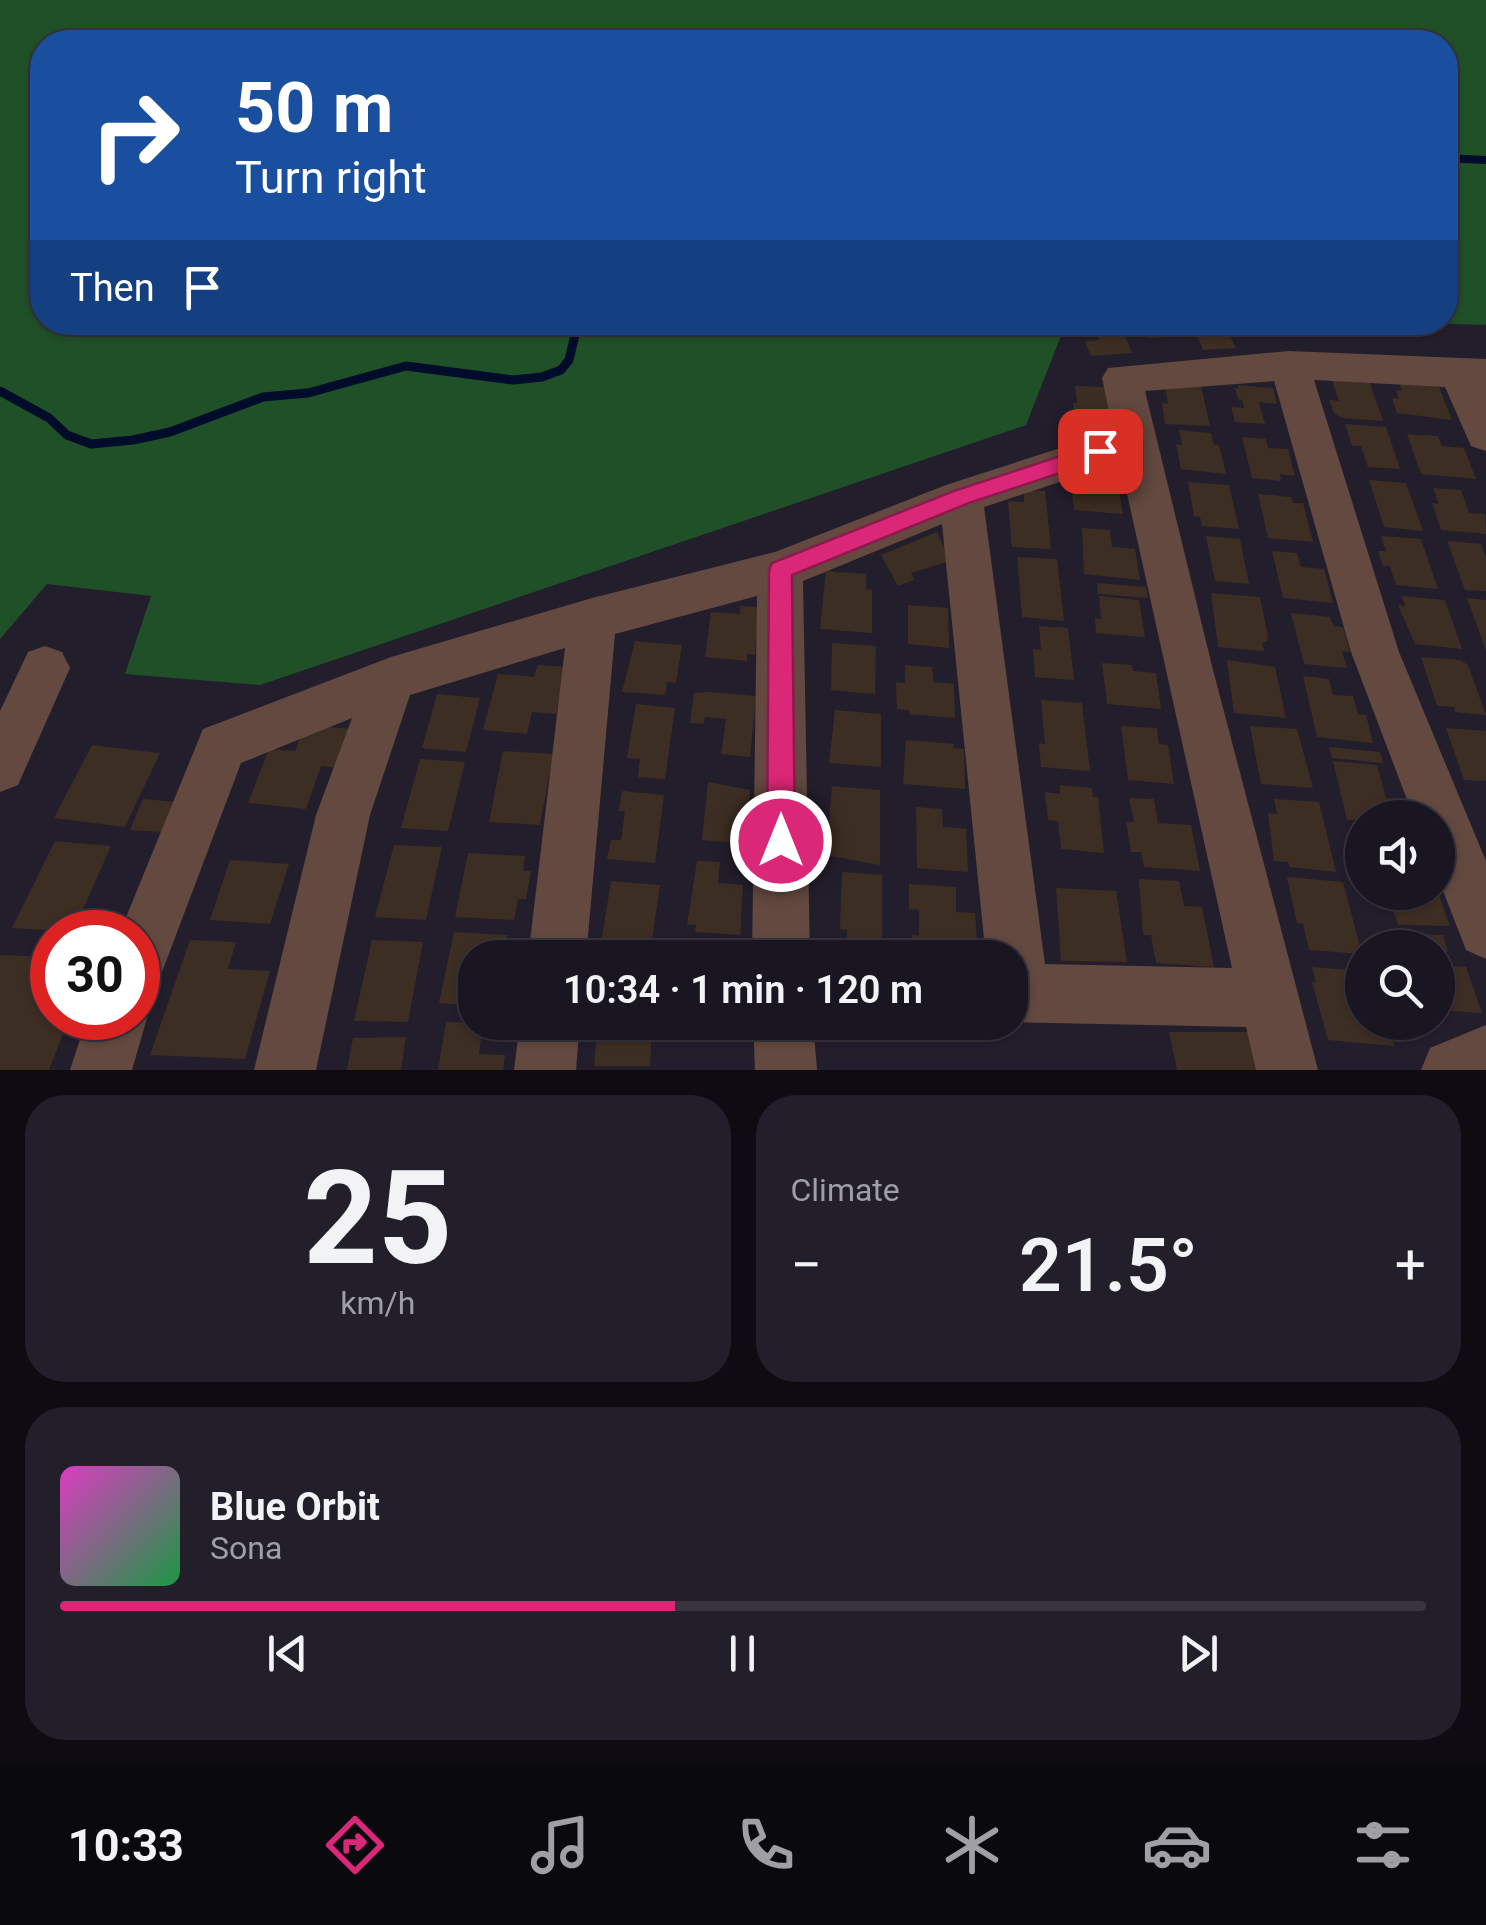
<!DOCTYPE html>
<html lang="en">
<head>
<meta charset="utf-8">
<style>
	:root { --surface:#1a1621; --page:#231f2a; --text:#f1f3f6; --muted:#9f9fa5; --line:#38353f; --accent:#db2777 }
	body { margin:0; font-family:Roboto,sans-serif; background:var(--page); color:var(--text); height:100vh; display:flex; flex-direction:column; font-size:38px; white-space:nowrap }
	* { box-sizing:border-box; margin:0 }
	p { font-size:32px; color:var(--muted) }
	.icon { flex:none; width:55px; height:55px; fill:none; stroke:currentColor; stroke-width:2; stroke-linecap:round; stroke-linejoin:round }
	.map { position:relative; height:1070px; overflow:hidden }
	.sheet { display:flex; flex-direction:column; gap:25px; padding:25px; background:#0e0c12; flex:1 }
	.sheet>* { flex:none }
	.banner { position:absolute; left:30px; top:30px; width:1428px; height:305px; border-radius:40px; box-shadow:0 2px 8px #0004,0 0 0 2px var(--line); background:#1a4fa0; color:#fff; overflow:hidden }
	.buttons { position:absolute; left:1345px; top:800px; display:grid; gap:20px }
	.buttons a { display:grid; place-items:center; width:110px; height:110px; border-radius:50%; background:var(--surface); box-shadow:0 2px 8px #0004,0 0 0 2px var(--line); font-size:50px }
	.speed { position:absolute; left:30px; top:910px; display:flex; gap:20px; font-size:50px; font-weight:700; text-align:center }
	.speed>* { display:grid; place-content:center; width:130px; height:130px; border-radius:50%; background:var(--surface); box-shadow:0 2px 8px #0004,0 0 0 2px var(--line); line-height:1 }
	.speed .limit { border:15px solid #d22; background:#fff; color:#111 }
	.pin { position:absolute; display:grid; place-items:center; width:85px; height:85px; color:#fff; margin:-42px; border-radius:20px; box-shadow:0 5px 15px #0006 }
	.me { position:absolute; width:110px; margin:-55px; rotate:0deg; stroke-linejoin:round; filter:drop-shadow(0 0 8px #0008) }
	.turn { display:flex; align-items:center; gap:35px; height:210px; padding:0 40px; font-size:45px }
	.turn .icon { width:130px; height:130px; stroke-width:2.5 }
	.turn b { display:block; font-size:70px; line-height:85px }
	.then { display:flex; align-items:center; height:95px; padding:0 40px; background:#0003; gap:20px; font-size:38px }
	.big { font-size:75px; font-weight:600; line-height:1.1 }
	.sheet .widget { flex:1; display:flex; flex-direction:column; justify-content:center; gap:15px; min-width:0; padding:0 35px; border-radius:40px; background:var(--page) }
	.sheet .dial { align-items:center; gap:0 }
	.dial b { font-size:130px; line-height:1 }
	.song { display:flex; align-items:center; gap:30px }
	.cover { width:120px; height:120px; border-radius:15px; background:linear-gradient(135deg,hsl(310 70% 55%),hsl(140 70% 35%)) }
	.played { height:10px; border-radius:5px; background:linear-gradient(90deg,var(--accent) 45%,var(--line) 45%) }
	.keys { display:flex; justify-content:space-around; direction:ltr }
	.heat { display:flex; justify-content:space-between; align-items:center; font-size:55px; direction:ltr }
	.sheet .tiles { flex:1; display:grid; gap:25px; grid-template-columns:1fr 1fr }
	.widget:last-child { grid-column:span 2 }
	.trip { position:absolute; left:458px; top:940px; width:570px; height:100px; border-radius:40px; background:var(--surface); box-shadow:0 2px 8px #0004,0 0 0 2px var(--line); font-weight:600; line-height:100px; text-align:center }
	.tab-bar { display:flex; height:160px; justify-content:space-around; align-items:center; background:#0a090d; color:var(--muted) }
	.tab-bar .icon { width:70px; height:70px }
	.tab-bar .active { color:var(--accent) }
	.tab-bar b { font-size:45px; color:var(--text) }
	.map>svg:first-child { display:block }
</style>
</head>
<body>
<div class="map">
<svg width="1486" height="1070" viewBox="0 0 1486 1070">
	<rect width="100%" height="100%" fill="#231e2c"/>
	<path fill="#205028" d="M0,0h1486v325l-67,-2 26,-1v-280h-1403v280l1024,1 -40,102 -766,260 -135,-11 26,-78 -104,-12 -47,55z"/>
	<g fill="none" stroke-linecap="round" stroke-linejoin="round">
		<path stroke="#000c2a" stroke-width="8" d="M1445,158l41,2"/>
		<path stroke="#000c2a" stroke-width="9" d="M0,391l49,27 18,17 24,9 42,-4 37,-8 93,-35 45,-4 98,-27 107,14 29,-3 19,-7 8,-10 9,-38"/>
	</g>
	<g fill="#3d2e23">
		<path d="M1112,322l8,3 12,28 -41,3 -6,-15 14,-1 -7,-17z"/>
		<path d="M1142,322h35l7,14 -36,2z"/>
		<path d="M1191,322h30l2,6 8,-1 4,7h-6l7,14 -33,2z"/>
		<path d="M1398,379l39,3 15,38 -55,-7 -5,-15 7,1 -3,-9 6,1z"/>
		<path d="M1332,380l38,3 13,38 -41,-3 -8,-5 -5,-13 10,1z"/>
		<path d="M1238,385l35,3 4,16 -18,-2 6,22 -30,-2 -4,-15 13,1 -2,-8 -4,-1 -3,-11 4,1z"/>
		<path d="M1075,386l29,1 7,35h-10l2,10 -32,-4 -2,-10h6l-2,-15h4z"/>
		<path d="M1201,386l9,40 -45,-2 -3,-21 6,1 -3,-17z"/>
		<path d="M1345,424l41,3 14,42 -32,-2 -7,-21h-9z"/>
		<path d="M1179,430l32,3 3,12h5l7,29 -45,-5 -5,-25 6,1z"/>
		<path d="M1407,434l31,2 4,10 22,2 12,31 -55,-5z"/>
		<path d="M1242,437l24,2 2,9 20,1 7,27 -15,-2 1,7 -29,-3z"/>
		<path d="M1094,477l23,2 6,35 -49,-4 -2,-19 11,-12 12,1z"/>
		<path d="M1369,480l37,3 17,48 -39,-4z"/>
		<path d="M1188,482l41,3 10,44 -37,-3 -2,-9 -6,-1z"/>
		<path d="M1433,488l28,2 8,23 16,1 1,20 -45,-4 -9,-27 7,1z"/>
		<path d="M1024,490l21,1 6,58 -39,-2 -4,-46 16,1z"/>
		<path d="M1258,494l33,3 2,6h10l10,39 -45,-4z"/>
		<path d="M1082,528l28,2 2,17 23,2 5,31 -56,-6z"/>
		<path d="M937,532l13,29 -39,12 3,7 -16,6 -17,-31z"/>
		<path d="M1206,536l34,3 9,45 -34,-3z"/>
		<path d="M1381,536l40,3 17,50 -42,-4 -6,-19h-7l-5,-15h8z"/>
		<path d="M1447,541l34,3 5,14v33l-21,-1z"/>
		<path d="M1272,551l25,2 4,14 23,2 9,34 -50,-5z"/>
		<path d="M1017,557l40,2 7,62 -42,-4z"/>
		<path d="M826,571l40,3v15l6,1v43l-52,-4z"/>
		<path d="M1097,583l49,4 2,11 -50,-4z"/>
		<path d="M1211,593l49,4 8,39 -1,6h-5l2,9 -46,-4z"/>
		<path d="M1099,596l40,4 6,37 -49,-4 -1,-15 6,1z"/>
		<path d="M1402,596l43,4 17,49 -47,-5 -17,-39 7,1z"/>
		<path d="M1467,598l19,2v51z"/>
		<path d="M908,605l40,3 1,40 -41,-4z"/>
		<path d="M740,606l19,1 -4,48 -8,-1v7l-42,-4 6,-45 29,2z"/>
		<path d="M1291,613l39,4 3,9 10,1 7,25 -8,-1 5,17 -43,-4z"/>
		<path d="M1039,626l29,2 6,52 -39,-3 -2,-28 8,1z"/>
		<path d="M635,641l47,4 -6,38 -9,-1 -2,13 -43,-3z"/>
		<path d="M832,643l44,3 -1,48 -44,-4z"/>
		<path d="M1421,657l39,3 8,5 18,50 -31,-3 -1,-5 -17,-1z"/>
		<path d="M1227,660l48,7 11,51 -52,-5z"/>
		<path d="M1102,663l30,2 1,6 23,2 5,36 -54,-5z"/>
		<path d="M538,665l29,2 -11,47 -24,-2 -5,22 -44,-4 15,-56 36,3z"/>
		<path d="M905,665l27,2 1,15 21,2 1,34 -46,-4v-4l-12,-1 -1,-27 9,1z"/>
		<path d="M1303,676l26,3 4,16 20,1 5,18 8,1 7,28 -56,-6z"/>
		<path d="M709,692l47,4 -6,61 -29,-3 5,-35 -21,-2 -1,7 -14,-1 4,-30z"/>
		<path d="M437,694l43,4 -14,54 -44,-4z"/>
		<path d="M1041,700l41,3 8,68 -49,-4 -2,-24 6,1z"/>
		<path d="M636,704l39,4 -10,71 -27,-2 2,-18 -13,-1z"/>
		<path d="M835,710l46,4v53l-52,-4z"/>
		<path d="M305,725l47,4 -13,39 -18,-2 -15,43 -58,-6 21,-54 26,2z"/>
		<path d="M1121,726l36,2 2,16 9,1 6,39 -46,-4z"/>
		<path d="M1250,726l47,3 16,59 -52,-4z"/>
		<path d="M1446,728l40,3v50l-22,-1z"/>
		<path d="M906,740l48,4v4l10,1 1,40 -62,-5z"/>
		<path d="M92,745l68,8 -35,74 -71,-9z"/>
		<path d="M1329,747l51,5 3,11 -51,-5z"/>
		<path d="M503,751l50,3 -13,71 -51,-3z"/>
		<path d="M420,759l45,3 -17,69 -47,-3z"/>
		<path d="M1333,761l44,4 9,33 9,1 5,19 -53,2z"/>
		<path d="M708,782l42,8 -5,54 -43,-4z"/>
		<path d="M1060,785l32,3 1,9h5l6,56 -43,-4 -3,-28 -10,-1 -3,-28 15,2z"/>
		<path d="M832,786l48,4v75l-54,-10z"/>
		<path d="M622,791l42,4 -9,68 -48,-4 4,-19h10l4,-29h-6z"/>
		<path d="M1129,798l25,1 4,24 33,2 9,46 -56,-4 -3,-15h-10l-5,-30h8z"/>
		<path d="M143,799l34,3 -13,30 -34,-2z"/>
		<path d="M1274,799l45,3 17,70 -46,-5 -2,-5 -14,-1 -6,-48 9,1z"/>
		<path d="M916,807l26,2 1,18 23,2 2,43 -51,-4z"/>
		<path d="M55,841l56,5 -38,86 -61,-4z"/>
		<path d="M394,845l48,2 -16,73 -51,-3z"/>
		<path d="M468,853l57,3 -2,15h8l-5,28h-8l-4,21 -59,-3z"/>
		<path d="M230,860l59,4 -19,60 -60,-4z"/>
		<path d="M697,861l23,1 -2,21 25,2 -3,50 -45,-3 1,-7h-9z"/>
		<path d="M842,872l40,3v76l-35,-3v-18l-7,-1z"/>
		<path d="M1287,877l56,5 19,72 -53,-4 -6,-26 -6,-1z"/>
		<path d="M1139,879l40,2 5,25 18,1 12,60 -58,-4 -5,-28h-8z"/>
		<path d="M611,881l49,4 -10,69 -50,-4z"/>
		<path d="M909,884l47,3v25l19,1 3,45 -58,-3 -1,-9h-7v-11l7,1v-26l-10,-1z"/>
		<path d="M1056,888l60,3 11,71 -66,-1z"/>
		<path d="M1387,892h51l12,34 -52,-1z"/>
		<path d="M454,932l53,3 -5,23h-27v48l-36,-3z"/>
		<path d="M1382,933l61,2 5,17 -10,-1v-3h-52z"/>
		<path d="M190,940l46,2 -8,27 42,2 -25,88 -95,-4z"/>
		<path d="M372,940l51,2 -15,80 -54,-1z"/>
		<path d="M1438,954l9,1 3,11 16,1 16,46 -44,-3z"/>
		<path d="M0,955l52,2 -5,28h5v33h17l-20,52h-49z"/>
		<path d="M1312,967l49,4 1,51h25l7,24 -66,-6 -16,-58 4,1z"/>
		<path d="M446,1022l37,1 -4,31 26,1 -2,15h-65z"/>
		<path d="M598,1022h54l-2,44h-56z"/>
		<path d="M687,1022h72l1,18 -73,1z"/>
		<path d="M1169,1032h79l9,38h-80z"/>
		<path d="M406,1037l-5,33h-54l6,-32z"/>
	</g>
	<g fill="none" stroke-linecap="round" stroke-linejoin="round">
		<g fill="#634940" fill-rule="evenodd">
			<path d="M1289,351l197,8v92l-15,-5 -26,-59 -131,-7 85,272 87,209v98l-20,-9 -28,-72v-60h-24l-63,-166 -77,-271 -129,10 67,275 106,404h-62l-10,-43 -236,-5v-64h-24l-44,-434 -139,57 7,377h-58l5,-362 -142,38 -29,324h-58l37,-310 -155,47 -40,120 -54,255h-62l62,-255 36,-97 -111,45 -82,217 -21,8v-56h-18l83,-203 188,-72 201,-59 183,-46 171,-67 167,-54 -11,-53 6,-10zM1120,462l112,506 -187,-4 -61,-457z"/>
			<path d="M45,646l17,6 8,16 -52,117 -18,7v-81l28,-59z"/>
			<path d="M138,996l9,22 -15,52h-62l17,-52h51z"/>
			<path d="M520,1022h60l-4,48h-62z"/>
			<path d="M753,1022h60l4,48h-62z"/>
			<path d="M1486,1025v45h-65l9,-22z"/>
		</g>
	</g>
	<path fill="#db2777" stroke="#8e194d" stroke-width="2.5" d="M1100,443l8,2 3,6 -3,6 -139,46 -177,72 3,266 -4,10 -10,4 -10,-4 -4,-10 2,-271 3,-7 182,-72z"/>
</svg>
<div class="buttons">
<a><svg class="icon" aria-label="sound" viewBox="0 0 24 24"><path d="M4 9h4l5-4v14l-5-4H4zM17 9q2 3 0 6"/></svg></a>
<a><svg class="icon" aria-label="search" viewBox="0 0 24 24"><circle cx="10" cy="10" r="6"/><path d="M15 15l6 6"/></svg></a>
</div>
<div class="speed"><div class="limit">30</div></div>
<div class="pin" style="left:1100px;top:451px;background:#d93025"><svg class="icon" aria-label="arrive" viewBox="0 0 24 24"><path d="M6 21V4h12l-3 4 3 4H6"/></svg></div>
<svg class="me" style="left:781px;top:841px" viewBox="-20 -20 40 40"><circle r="17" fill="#db2777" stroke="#fff" stroke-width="3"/><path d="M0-11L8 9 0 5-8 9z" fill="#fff"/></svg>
<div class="trip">10:34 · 1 min · 120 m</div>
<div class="banner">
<div class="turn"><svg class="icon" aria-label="right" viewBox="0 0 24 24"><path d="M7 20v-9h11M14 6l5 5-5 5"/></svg><div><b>50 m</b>Turn right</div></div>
<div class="then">Then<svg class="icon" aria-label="arrive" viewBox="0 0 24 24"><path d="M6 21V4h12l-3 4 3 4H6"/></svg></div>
</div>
</div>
<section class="sheet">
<div class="tiles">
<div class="widget dial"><b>25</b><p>km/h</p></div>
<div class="widget"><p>Climate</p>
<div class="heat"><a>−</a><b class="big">21.5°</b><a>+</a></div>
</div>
<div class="widget">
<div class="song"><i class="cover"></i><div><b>Blue Orbit</b><p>Sona</p></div></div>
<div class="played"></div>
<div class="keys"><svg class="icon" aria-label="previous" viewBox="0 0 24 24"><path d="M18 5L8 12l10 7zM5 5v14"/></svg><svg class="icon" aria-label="pause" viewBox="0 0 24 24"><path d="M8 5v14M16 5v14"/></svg><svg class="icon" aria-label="next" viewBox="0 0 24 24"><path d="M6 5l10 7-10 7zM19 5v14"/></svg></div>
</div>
</div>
</section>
<nav class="tab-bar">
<b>10:33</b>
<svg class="icon active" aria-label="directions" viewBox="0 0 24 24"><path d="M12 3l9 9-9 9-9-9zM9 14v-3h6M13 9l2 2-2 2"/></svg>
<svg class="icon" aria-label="music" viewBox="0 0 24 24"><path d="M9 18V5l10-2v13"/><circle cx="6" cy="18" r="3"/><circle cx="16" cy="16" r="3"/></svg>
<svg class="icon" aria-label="phone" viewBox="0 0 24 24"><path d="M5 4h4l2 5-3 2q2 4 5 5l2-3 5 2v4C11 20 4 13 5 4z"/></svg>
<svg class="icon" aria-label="climate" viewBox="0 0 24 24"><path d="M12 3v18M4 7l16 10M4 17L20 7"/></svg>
<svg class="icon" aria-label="car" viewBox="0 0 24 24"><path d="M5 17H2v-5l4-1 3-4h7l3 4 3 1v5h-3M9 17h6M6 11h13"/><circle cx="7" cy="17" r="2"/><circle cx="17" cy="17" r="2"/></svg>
<svg class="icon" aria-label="filters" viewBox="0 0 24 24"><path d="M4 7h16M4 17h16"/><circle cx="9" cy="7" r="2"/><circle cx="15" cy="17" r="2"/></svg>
</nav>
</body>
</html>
